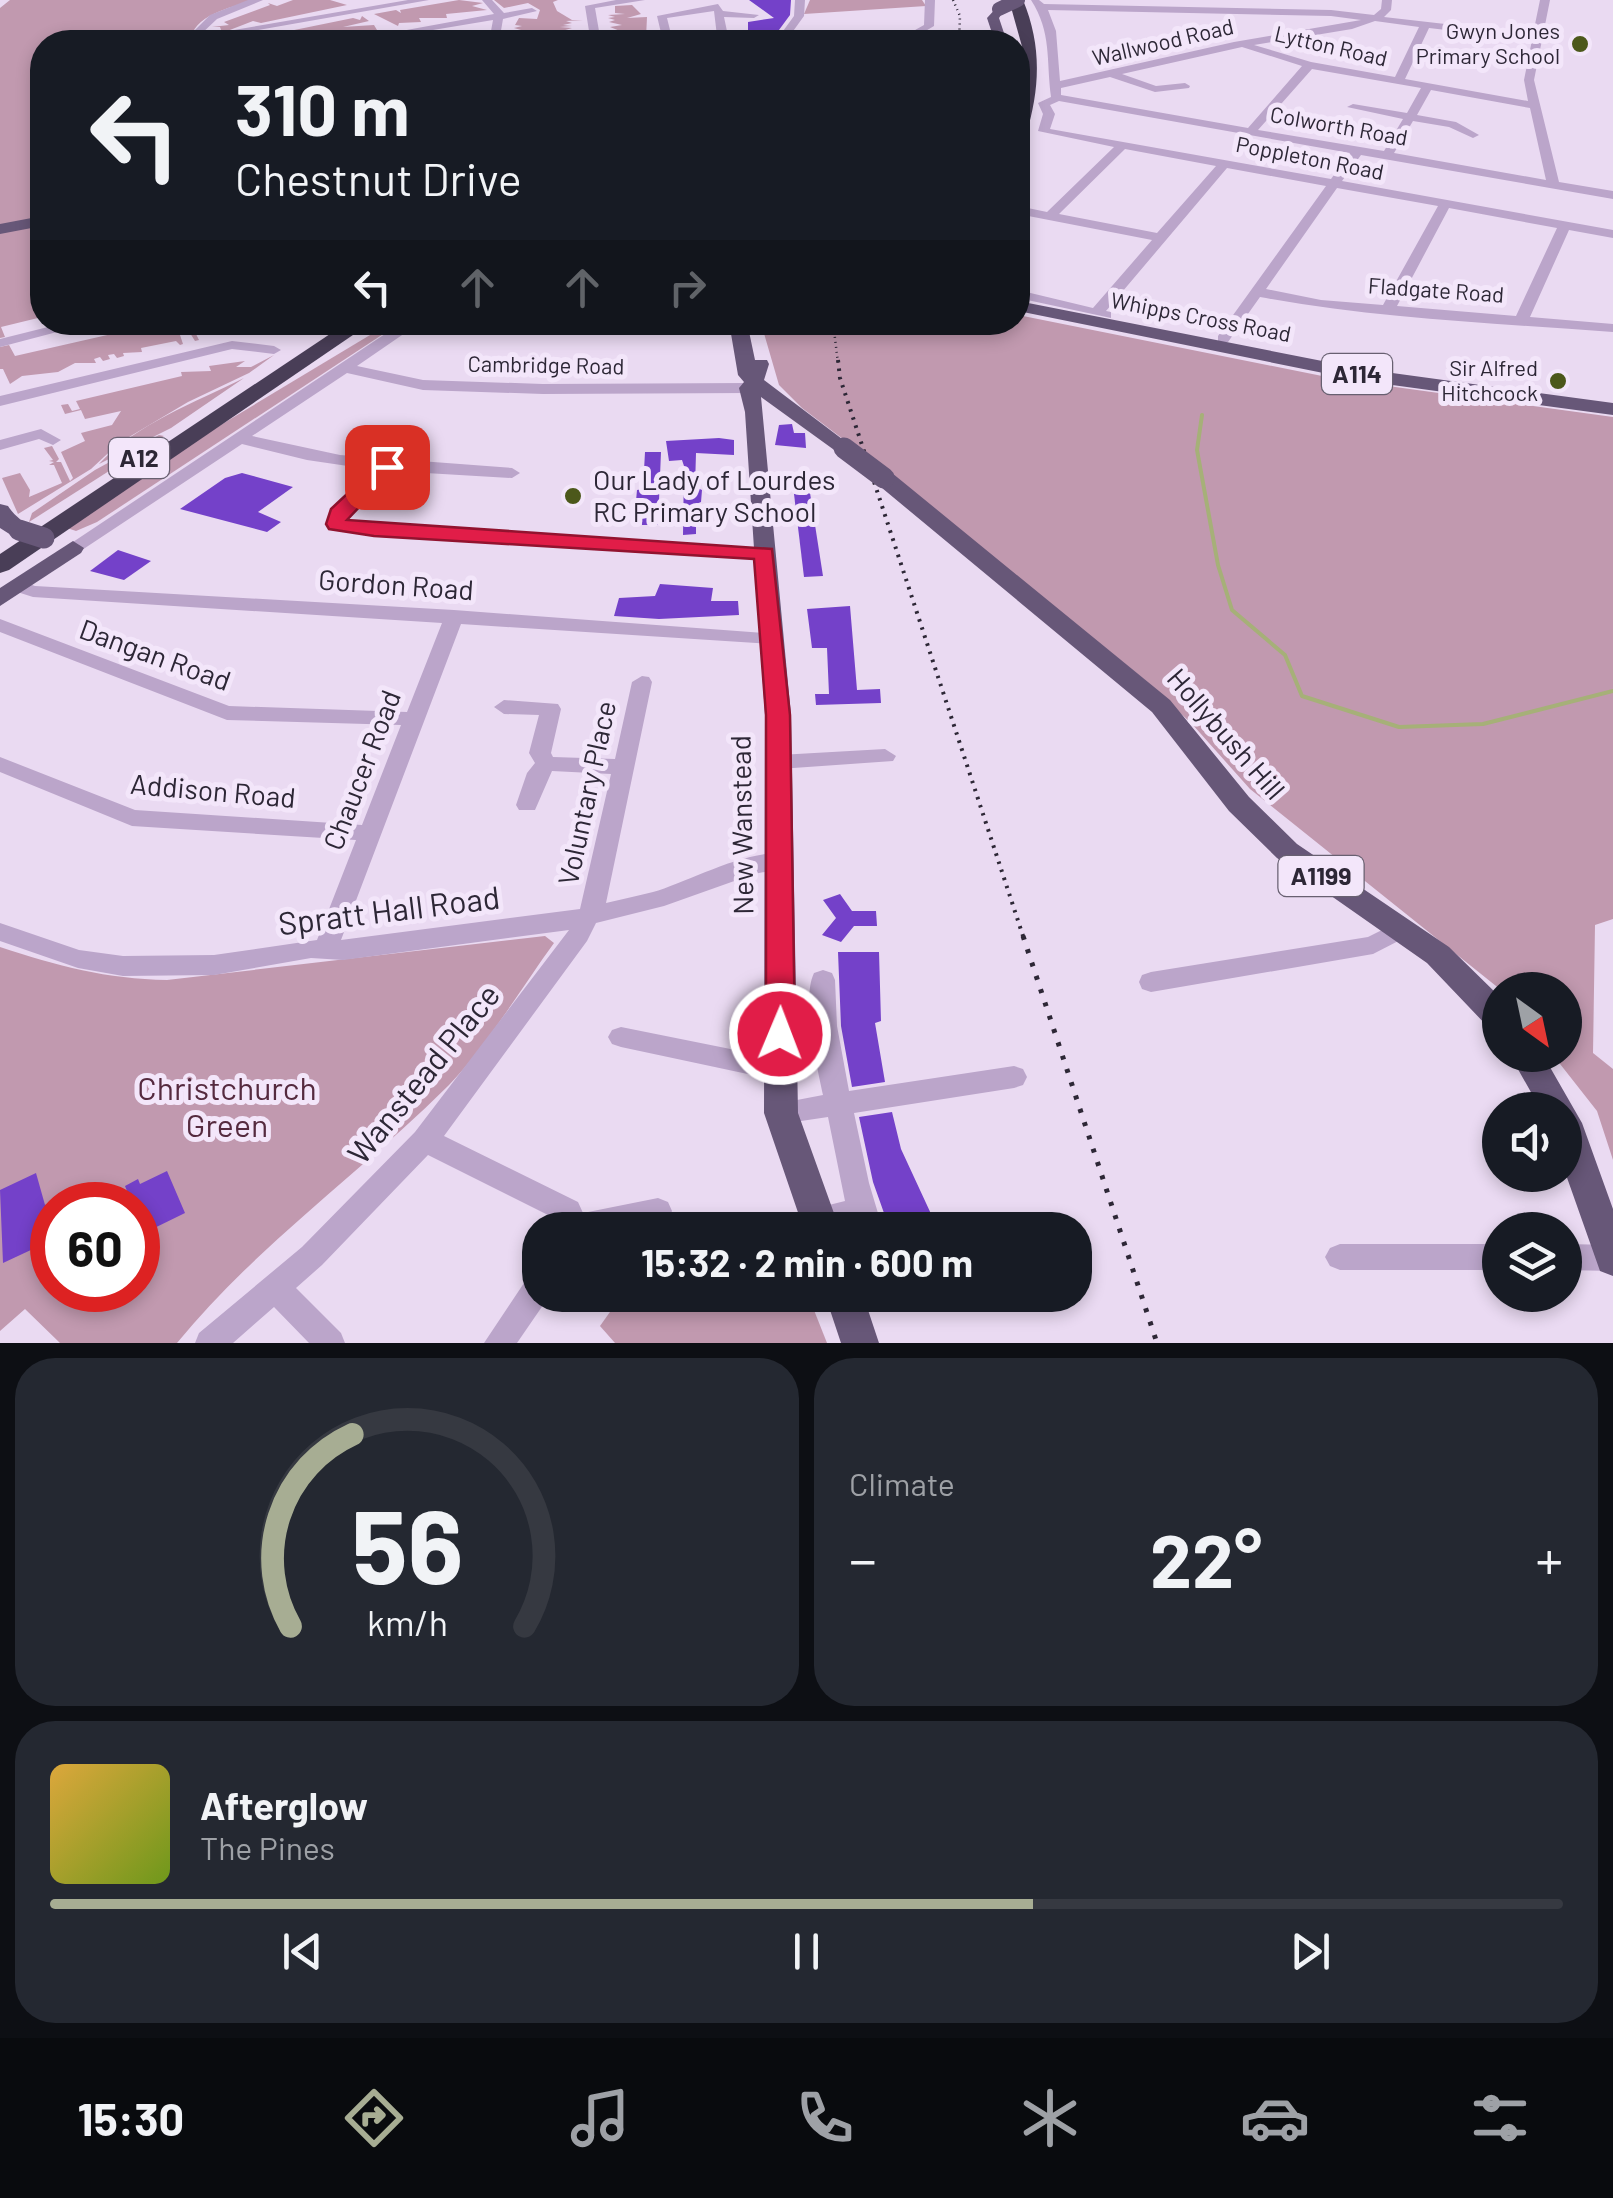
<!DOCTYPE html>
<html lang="en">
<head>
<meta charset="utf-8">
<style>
	:root { --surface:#171b24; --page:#242831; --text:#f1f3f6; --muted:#9ea1a6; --line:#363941; --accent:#a7ad93 }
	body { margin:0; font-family:Barlow,sans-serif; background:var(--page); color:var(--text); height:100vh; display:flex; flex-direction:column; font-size:38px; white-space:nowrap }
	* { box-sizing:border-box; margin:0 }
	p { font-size:32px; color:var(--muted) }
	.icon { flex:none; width:55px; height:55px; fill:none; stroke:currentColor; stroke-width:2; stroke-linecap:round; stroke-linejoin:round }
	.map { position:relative; height:1343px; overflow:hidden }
	.side { display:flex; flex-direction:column; gap:15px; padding:15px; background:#0d0f14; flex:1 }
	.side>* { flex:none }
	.guide { position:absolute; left:30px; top:30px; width:1000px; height:305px; border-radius:40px; box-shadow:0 5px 15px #0003; background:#171b24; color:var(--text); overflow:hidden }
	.needle { width:65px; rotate:147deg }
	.fabs { position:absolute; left:1482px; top:972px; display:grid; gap:20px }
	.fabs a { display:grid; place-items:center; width:100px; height:100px; border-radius:50%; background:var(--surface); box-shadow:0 5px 15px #0003; font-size:50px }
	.speed { position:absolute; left:30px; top:1182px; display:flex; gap:20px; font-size:50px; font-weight:700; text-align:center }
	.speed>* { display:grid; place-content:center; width:130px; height:130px; border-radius:50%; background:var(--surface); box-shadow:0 5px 15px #0003; line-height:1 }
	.speed .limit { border:15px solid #d22; background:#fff; color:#111 }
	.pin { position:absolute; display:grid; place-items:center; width:85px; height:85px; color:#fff; margin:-42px; border-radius:20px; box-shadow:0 5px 15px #0006 }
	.me { position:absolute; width:110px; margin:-55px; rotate:1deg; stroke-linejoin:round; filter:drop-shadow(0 0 8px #0008) }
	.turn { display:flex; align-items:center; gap:35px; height:210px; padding:0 40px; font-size:45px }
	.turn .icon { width:130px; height:130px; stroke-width:2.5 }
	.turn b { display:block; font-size:70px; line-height:85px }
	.lanes { display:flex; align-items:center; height:95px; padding:0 40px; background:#0003; justify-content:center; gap:50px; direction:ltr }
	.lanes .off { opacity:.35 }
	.big { font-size:75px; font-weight:700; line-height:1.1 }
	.side .tile { flex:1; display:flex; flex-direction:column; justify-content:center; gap:15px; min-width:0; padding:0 35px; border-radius:40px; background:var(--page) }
	.side .dial { align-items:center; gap:0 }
	.dial svg { height:260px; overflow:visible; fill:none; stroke:var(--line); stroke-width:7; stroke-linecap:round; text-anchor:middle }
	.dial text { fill:var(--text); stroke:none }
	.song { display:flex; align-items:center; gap:30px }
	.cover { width:120px; height:120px; border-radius:15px; background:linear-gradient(135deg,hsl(40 70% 55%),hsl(80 70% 35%)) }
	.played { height:10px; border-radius:5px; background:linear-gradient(90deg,var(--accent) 65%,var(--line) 65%) }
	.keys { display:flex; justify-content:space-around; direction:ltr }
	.heat { display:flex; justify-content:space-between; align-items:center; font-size:55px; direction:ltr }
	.side .tiles { flex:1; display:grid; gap:15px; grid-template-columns:1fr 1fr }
	.tile:last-child { grid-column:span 2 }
	.trip { position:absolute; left:522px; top:1212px; width:570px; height:100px; border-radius:40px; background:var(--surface); box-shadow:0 5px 15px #0003; font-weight:700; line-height:100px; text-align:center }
	.tab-bar { display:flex; height:160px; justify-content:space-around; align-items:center; background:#090b0e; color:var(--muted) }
	.tab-bar .icon { width:70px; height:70px }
	.tab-bar .active { color:var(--accent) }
	.tab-bar b { font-size:45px; color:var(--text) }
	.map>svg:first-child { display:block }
</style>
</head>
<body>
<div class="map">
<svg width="1613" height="1343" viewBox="0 0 1613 1343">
	<rect width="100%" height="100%" fill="#eadaf2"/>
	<g fill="#c199af" fill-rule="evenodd">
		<path d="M10,0h243c-22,8 -62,15 -62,42h-149v275l-41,10 4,10 -5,1v-330z"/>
		<path d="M293,0h37l17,5 -86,18 -8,-2 -31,12 -2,-6h-8l17,-2 -5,-3 46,-17 -2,-2 9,3z"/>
		<path d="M459,0l24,3 -11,3 15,4 -41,4 1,4h-28l2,4 -22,1 -1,3 -24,-12 22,-4 5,3 -1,-3z"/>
		<path d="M494,0h64l-5,2 4,9 15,9h11l-17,1 6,2 -9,2 9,1 -12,1 12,1 -10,3h10l-6,2 13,6 -5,3 -72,-1v-5l19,-3 -7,-2 7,-1 -7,-2 8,-2 -7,-1 4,-7 18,1 3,-9 -12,-7 -24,5z"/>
		<path d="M810,0h112l4,6 -122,8z"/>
		<path d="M632,5l9,9 -14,4 20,-1 -1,21 16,4 -45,-1 6,-3 -7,-1 9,-4 -15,-6 12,-2 -13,-3 6,-2 -7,-2 7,-1 -7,-2 17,-1 -10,-1v-7z"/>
		<path d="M362,16l7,5 -26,6 31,-2 3,5 -78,12h-68l-10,-5 17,-3 4,4 11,-2 -1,-3 8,4 93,-19 7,2z"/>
		<path d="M1018,315l319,64 276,38v502l-18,6 -2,128 20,16v91l-16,-49 -44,-56h12v-65h-64l-251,-201 -58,-65 -46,-43 -237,-192 -107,-81 -23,-23 -18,-62 257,-1z"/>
		<path d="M160,323h89l-3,5 -7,-5 -30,7 1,4h-14l3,6 -4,1 -5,-8 -10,2 3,9 -3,1 -4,-4 -35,7 1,4 -19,1 1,3 -7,2 -3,-4 -6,1 2,4 -7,2 -3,-4 -6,2 2,4h-21l-17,9 -36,4 -12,8 -7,-15h-3v-22l9,-2 6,11z"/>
		<path d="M390,323h10l-303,199 -21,9 -9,-3 117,-81z"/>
		<path d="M274,355l-25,18 -61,29 -69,41 -28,26 -73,45 -16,-36 18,-5 10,17 -1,7 33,-14 -8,-18h-5l5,-3 -5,-1 4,-1 -9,-12 8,-2 7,13 -3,3h5l9,19 3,-3 -12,-26 24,-11 -4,-8 31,-8 9,-14 -36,8 -4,-9 -16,4 -4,-9 7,-1 4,7 8,-2 -4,-8 106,-25 -1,-4 30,-1 -2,-5 36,-5 -9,6h15z"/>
		<path d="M244,378l-73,50 -72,36c37,-40 97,-62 145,-86z"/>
		<path d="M159,435l5,1 -135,86 3,-9 63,-43z"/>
		<path d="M545,936l9,7c-32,44 -68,104 -105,142 -89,89 -192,160 -272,258h-117l-35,-34 -25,22v-384c57,19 107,32 167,33zM52,1205h86v85h-86z"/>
		<path d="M622,1295h186l19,48h-212l-15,-17z"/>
	</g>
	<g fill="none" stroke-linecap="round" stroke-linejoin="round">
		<path stroke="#a6b078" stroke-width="4" d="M1202,415l-5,35 21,115 14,45 53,45 17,41 97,31 84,-3 130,-33"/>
	</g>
	<g fill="#7441c9">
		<path d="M749,0h42l-1,15 -14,19 -28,-1v-11l26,-4z"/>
		<path d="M779,425l13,-1 2,9h11l1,15 -31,-3z"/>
		<path d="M719,438l15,2v15l-38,-2 -1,34 7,3 -1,12 -5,2v30l-13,1 1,-69 -2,-6 -13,1 -3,-20z"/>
		<path d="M645,452h16l-3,73h-16l1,-25 -7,1 1,-11 6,-1z"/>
		<path d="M242,473l51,14 -35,25 23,10 -14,10 -87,-23 45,-31z"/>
		<path d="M810,493l13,83 -19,1 -10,-83z"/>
		<path d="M118,550l33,11 -27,19 -34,-9z"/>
		<path d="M660,584l53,4 -2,13h27l1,14 -80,4 -45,-3 5,-18 36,-2z"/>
		<path d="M850,606l7,84 23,-1 1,14 -65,2 -1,-11h14l-2,-46h-15l-5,-39z"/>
		<path d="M840,894l12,17h24l1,15h-23l-13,16 -19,-7 14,-17 -13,-18z"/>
		<path d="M838,952h41l2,69 -6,2 10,59 -33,5 -11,-61z"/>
		<path d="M892,1112l9,37 31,67 -42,14 -17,-48 -14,-65z"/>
		<path d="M167,1171l18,42 -47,23v-31h-41l30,-14 -2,-5 13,-7 2,5z"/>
		<path d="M36,1173l9,32 7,-4v19l-9,4 5,18 -45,21 -3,-73z"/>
	</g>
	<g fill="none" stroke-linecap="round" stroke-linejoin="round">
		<g fill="#bba5ca" fill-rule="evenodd">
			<path d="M248,0h15l-46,19 -18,17 209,-36h21l-239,42 -1,-6 21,-21z"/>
			<path d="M482,0h10l12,13 28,-5 5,3 -34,8 -4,23h-10l4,-22 -132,22h-20l153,-28z"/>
			<path d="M616,0h29l-50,8 4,23 6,11h-10l-6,-11 -4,-25z"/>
			<path d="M795,0h10l-1,16 -13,18 108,5 25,-14 1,-25h10l-1,26 -27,16 -240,-2 -5,-3 -5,-21 61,-12 5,7 36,4 -5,3 -30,-1 4,19 50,2 16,-22zM714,11l3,25 -46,-2 -4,-16z"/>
			<path d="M1031,0h8l5,4 287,6 43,5 7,-6 1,-9h10l-1,10 -7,7 149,17 7,-34h10l-16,80 25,102 54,9v8l-252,-44 -19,26 271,49v8l-44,-8 -39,87 83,7v8c-118,-9 -237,-13 -353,-35l-32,45h-10v-6l108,-150 -99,-18 -121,143 5,1v6l-93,-20v-8l75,18 59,-68 -134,-26v-8l29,6 67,-65 -76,-16 5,-17 -5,-11 13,-6c-5,-38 1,-64 -20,-97zM1048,10l283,6 30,4 -127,22 -174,39 -4,-50zM1375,21l44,6 -24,50 -84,-15 -57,-17 98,-16zM1429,28l103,12 -8,40 4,21 -123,-22zM1242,47l60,19 -54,62 -187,-33v-7l49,-11 45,15 34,-4 1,-2 -5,-3 -29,3 -34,-12zM1312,69l109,19 -14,25 -54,-9 -6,3 56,12 -19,32 -126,-21zM1431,90l99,18 16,72 -152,-27 19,-32 36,6 24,11 6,-3 -23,-13 -39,-7zM1059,101l291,52 -19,26 -281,-50 5,-15 -5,-9zM1125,149l91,17 -59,67 -98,-19zM1337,188l101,18 -55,99 -62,-5 -55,-11zM1449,208l108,20 -41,88 -119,-10z"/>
			<path d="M68,322h27l-95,25v-8z"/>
			<path d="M403,322h18l-64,44 66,14 120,4 206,-1 8,5 -8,5 -206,1 -120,-4 -76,-17 -95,63 88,19 172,13 8,5 -8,5 -120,-7 -45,44 -1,5 28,5 390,23 9,5 -9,5 -390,-23 -38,-6 -9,-5 6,-15 42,-39 -68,-10 -65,-16 -163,108 -6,1 -9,-5z"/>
			<path d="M548,322h197v1l-7,4 -117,4 -66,-5z"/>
			<path d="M232,341l42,5 7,4 -7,4 -42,-5 -232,57v-10z"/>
			<path d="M41,429l20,11 -8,5 -14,-6 -39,11v-10z"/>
			<path d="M18,580l17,6 419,24 323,24 3,4 -10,6 -309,-20 -120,316 239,-31 31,-135 -59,-3 -17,39h-16l-3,-5 11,-32 8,-10 -6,-10 10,-38 -35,-1 -10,-7 10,-7 54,4 3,5 -10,44 2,4 62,2 17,-77 10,-6 7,1 3,5 -46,221c16,-4 32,-7 47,-11 35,-10 101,-47 136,-37l3,6 -3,6 -35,7 -90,32 -68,17 -9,18 -143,195 134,66 5,11 75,-15 10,4 4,9 -4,9 -42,10h-66l-4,-11 -128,-64 -106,110 -26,23 45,45 4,10h-36l-35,-36 -41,36h-38l4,-10 103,-86 113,-115 154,-202 -226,30 -32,-2 -97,17 -91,1 -45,-8 -78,-27v-18l79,27 44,6 91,-1 103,-15 39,-100 -224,-14 -132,-54v-15l135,53 227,15 39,-100 -174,-5 -227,-88v-13l229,87 178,6 35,-89 -409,-26 -22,-7 -2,-4 2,-4z"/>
			<path d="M885,749l11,7 -3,5 -114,8 -11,-7 11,-7z"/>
			<path d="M1402,920l8,3 4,6 -4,6 -37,19 -222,38 -9,-3 -3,-7 3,-7 9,-3 217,-35z"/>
			<path d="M823,970l9,3 3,7 2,46 12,65 165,-25 9,3 4,8 -4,8 -9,3 -160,25 15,70 14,47h-28l-2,-6 -26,6 -18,-2 -4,-9 4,-9 36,-9 -17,-84 -47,7 -10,-3 -3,-8 3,-8 52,-10c-6,-29 -22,-95 -9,-122z"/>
			<path d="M621,1027l159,32 9,3 4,8 -4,8 -9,3 -159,-34 -9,-3 -4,-7 4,-7z"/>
			<path d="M1340,1244h160v26h-160l-10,-4 -5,-9 5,-9z"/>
			<path d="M1565,1244l48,1v26l-48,-1z"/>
			<path d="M540,1270v25h10l-33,48h-33l46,-69z"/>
		</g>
		<g fill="#675778" fill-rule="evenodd">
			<path d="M999,5l6,4 -6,9 8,24h-12l-8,-24z"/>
			<path d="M42,216v10l-42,8v-10z"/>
			<path d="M1018,301l345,68 250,34v12l-250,-34 -345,-70z"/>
			<path d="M729,322h18l8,38h12l2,4 -5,16 90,68 -10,6 -7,-2 -76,-55 30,318 7,398 42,117h-36l-40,-117 1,-398 -20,-303 -6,-24 5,-6 -6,-7z"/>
			<path d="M884,472l8,1 278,227 79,97 48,47 152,103 51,50v35l-11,-4 -62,-65 -150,-105 -48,-47 -77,-99 -276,-229 -3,-5 3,-5z"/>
			<path d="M0,504l8,2c6,10 16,15 22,24l-3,5h-16l-11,-7z"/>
			<path d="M73,541l11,7 -3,5 -81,53v-18z"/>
			<path d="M1510,1055h33l39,68 31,86v67l-13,-5 -35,-99v-62h-24z"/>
			<path d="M825,1295h38l16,48h-38z"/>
		</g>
		<g fill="#493e57" fill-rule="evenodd">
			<path d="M1009,0h14c19,46 17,88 3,135l-8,5 5,-90z"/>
			<path d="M348,322h24l-363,248 -9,3v-19z"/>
		</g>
		<g stroke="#2d2736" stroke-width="2.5" stroke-dasharray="1 4" stroke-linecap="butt">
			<path d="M953,0l7,16 -1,26"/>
			<path d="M833,322l5,41"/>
		</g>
		<path stroke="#2d2736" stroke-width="4" stroke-dasharray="2.5 6" stroke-linecap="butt" d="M838,360l2,18 184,561"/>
		<path stroke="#2d2736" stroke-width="5" stroke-dasharray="4 10" stroke-linecap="butt" d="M1023,936l134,407"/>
		<path stroke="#675778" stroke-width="14" d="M999,9l19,-9"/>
		<g stroke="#675778" stroke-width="21">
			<path d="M844,448l40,30"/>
			<path d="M19,530l25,8"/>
		</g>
	</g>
	<path fill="#e11d48" stroke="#92132f" stroke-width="2.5" d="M387,461l10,6 -50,53 425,29 18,166 5,319 -4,8 -11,3 -10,-3 -4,-8v-319l-12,-156 -380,-23 -45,-7 -3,-5 5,-15 49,-46z"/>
	<g fill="#4c581b" stroke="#f3e6fa" stroke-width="4">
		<circle cx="1580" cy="44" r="10"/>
		<circle cx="1558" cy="381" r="10"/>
		<circle cx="573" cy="496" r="10"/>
	</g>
	<g text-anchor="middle" stroke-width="10" stroke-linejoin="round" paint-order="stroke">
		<g font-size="22" fill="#2d2736" stroke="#f3e6fa" text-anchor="end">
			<text x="1560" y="39">Gwyn Jones<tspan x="1560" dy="25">Primary School</tspan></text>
			<text x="1538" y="376">Sir Alfred<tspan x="1538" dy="25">Hitchcock</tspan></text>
		</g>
		<g font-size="22" fill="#2d2736" stroke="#f3e6fa">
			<text transform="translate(1163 42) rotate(-13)" y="8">Wallwood Road</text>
			<text transform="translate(1331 46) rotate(13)" y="8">Lytton Road</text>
			<text transform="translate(1339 126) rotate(10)" y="8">Colworth Road</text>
			<text transform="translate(1310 158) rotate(11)" y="8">Poppleton Road</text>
			<text transform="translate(1436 290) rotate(4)" y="8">Fladgate Road</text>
			<text transform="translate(1201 317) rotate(11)" y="8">Whipps Cross Road</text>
			<text transform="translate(546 365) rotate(1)" y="8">Cambridge Road</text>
		</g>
		<g fill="#f3e6fa" stroke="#686071" stroke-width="2.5">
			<rect x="1322" y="354" width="70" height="40" rx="8"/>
			<rect x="109" y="438" width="60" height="40" rx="8"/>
			<rect x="1278.5" y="856" width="85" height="40" rx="8"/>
		</g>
		<g font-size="25" font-weight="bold" fill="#2d2736">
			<text x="1357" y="383">A114</text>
			<text x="139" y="467">A12</text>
			<text x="1321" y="885">A1199</text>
		</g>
		<g font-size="28" fill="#2d2736" stroke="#f3e6fa" text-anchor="start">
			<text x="593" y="490">Our Lady of Lourdes<tspan x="593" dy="32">RC Primary School</tspan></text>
		</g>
		<g font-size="28" fill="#2d2736" stroke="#f3e6fa">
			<text transform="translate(396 585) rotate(4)" y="10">Gordon Road</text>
			<text transform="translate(155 655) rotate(20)" y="10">Dangan Road</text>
			<text transform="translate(1226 734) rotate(49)" y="10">Hollybush Hill</text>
			<text transform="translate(362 770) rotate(-69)" y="10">Chaucer Road</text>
			<text transform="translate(213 791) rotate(5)" y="10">Addison Road</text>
			<text transform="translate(587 793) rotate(-78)" y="10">Voluntary Place</text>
			<text transform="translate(742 825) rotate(-91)" y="10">New Wanstead</text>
		</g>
		<g font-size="32" fill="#2d2736" stroke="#f3e6fa">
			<text transform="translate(389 911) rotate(-7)" y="11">Spratt Hall Road</text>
			<text transform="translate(424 1074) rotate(-51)" y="11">Wanstead Place</text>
		</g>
		<g font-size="32" fill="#552a3f" stroke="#f3e6fa">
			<text x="227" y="1100">Christchurch<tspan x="227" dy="37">Green</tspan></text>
		</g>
	</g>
</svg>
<div class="fabs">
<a><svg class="needle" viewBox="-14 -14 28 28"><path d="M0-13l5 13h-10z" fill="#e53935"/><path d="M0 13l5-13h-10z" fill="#9ea1a6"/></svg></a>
<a><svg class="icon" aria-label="sound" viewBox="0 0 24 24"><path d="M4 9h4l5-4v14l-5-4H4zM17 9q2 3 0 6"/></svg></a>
<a><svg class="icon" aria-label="layers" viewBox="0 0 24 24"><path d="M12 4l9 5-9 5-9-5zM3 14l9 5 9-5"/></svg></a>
</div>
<div class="speed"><div class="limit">60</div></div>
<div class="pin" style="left:387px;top:467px;background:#d93025"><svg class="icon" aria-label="arrive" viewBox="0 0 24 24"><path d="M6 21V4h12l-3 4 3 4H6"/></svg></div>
<svg class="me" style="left:780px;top:1034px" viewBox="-20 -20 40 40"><circle r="17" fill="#e11d48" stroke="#fff" stroke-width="3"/><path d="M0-11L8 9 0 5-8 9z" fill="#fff"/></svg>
<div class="trip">15:32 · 2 min · 600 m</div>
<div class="guide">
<div class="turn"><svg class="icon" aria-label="left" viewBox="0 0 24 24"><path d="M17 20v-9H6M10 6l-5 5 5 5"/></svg><div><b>310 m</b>Chestnut Drive</div></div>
<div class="lanes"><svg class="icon" aria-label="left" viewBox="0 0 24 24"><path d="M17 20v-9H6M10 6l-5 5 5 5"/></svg><svg class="icon off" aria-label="ahead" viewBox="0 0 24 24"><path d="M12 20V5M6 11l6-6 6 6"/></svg><svg class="icon off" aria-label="ahead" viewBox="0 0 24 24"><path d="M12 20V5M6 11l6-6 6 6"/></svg><svg class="icon off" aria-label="right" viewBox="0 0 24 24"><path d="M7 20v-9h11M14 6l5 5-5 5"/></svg></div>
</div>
</div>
<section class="side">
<div class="tiles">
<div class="tile dial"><svg viewBox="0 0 100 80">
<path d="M14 69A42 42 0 1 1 86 69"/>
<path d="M14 69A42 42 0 0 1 33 10" stroke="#a7ad93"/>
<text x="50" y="56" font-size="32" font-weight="700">56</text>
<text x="50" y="72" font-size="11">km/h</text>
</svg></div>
<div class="tile"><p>Climate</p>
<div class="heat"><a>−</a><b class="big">22°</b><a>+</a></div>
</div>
<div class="tile">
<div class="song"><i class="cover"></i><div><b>Afterglow</b><p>The Pines</p></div></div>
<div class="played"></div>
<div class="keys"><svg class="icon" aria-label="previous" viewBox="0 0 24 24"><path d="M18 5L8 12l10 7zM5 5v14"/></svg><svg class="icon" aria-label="pause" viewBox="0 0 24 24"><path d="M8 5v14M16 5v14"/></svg><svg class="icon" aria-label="next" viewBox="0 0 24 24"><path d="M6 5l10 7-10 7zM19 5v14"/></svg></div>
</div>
</div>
</section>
<nav class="tab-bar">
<b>15:30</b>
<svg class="icon active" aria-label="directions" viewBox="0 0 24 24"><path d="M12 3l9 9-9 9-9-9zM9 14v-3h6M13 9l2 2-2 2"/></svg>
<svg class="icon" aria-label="music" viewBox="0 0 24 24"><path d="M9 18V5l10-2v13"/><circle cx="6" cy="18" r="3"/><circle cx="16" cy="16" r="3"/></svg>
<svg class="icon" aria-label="phone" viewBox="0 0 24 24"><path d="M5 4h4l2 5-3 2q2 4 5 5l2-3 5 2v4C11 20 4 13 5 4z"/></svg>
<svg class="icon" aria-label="climate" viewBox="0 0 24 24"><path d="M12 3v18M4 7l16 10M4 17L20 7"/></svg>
<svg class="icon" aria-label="car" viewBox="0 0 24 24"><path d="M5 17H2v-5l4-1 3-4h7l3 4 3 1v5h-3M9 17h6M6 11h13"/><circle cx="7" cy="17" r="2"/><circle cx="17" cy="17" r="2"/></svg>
<svg class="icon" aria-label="filters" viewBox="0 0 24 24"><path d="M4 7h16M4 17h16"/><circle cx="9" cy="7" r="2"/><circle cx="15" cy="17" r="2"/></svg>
</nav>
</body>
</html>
